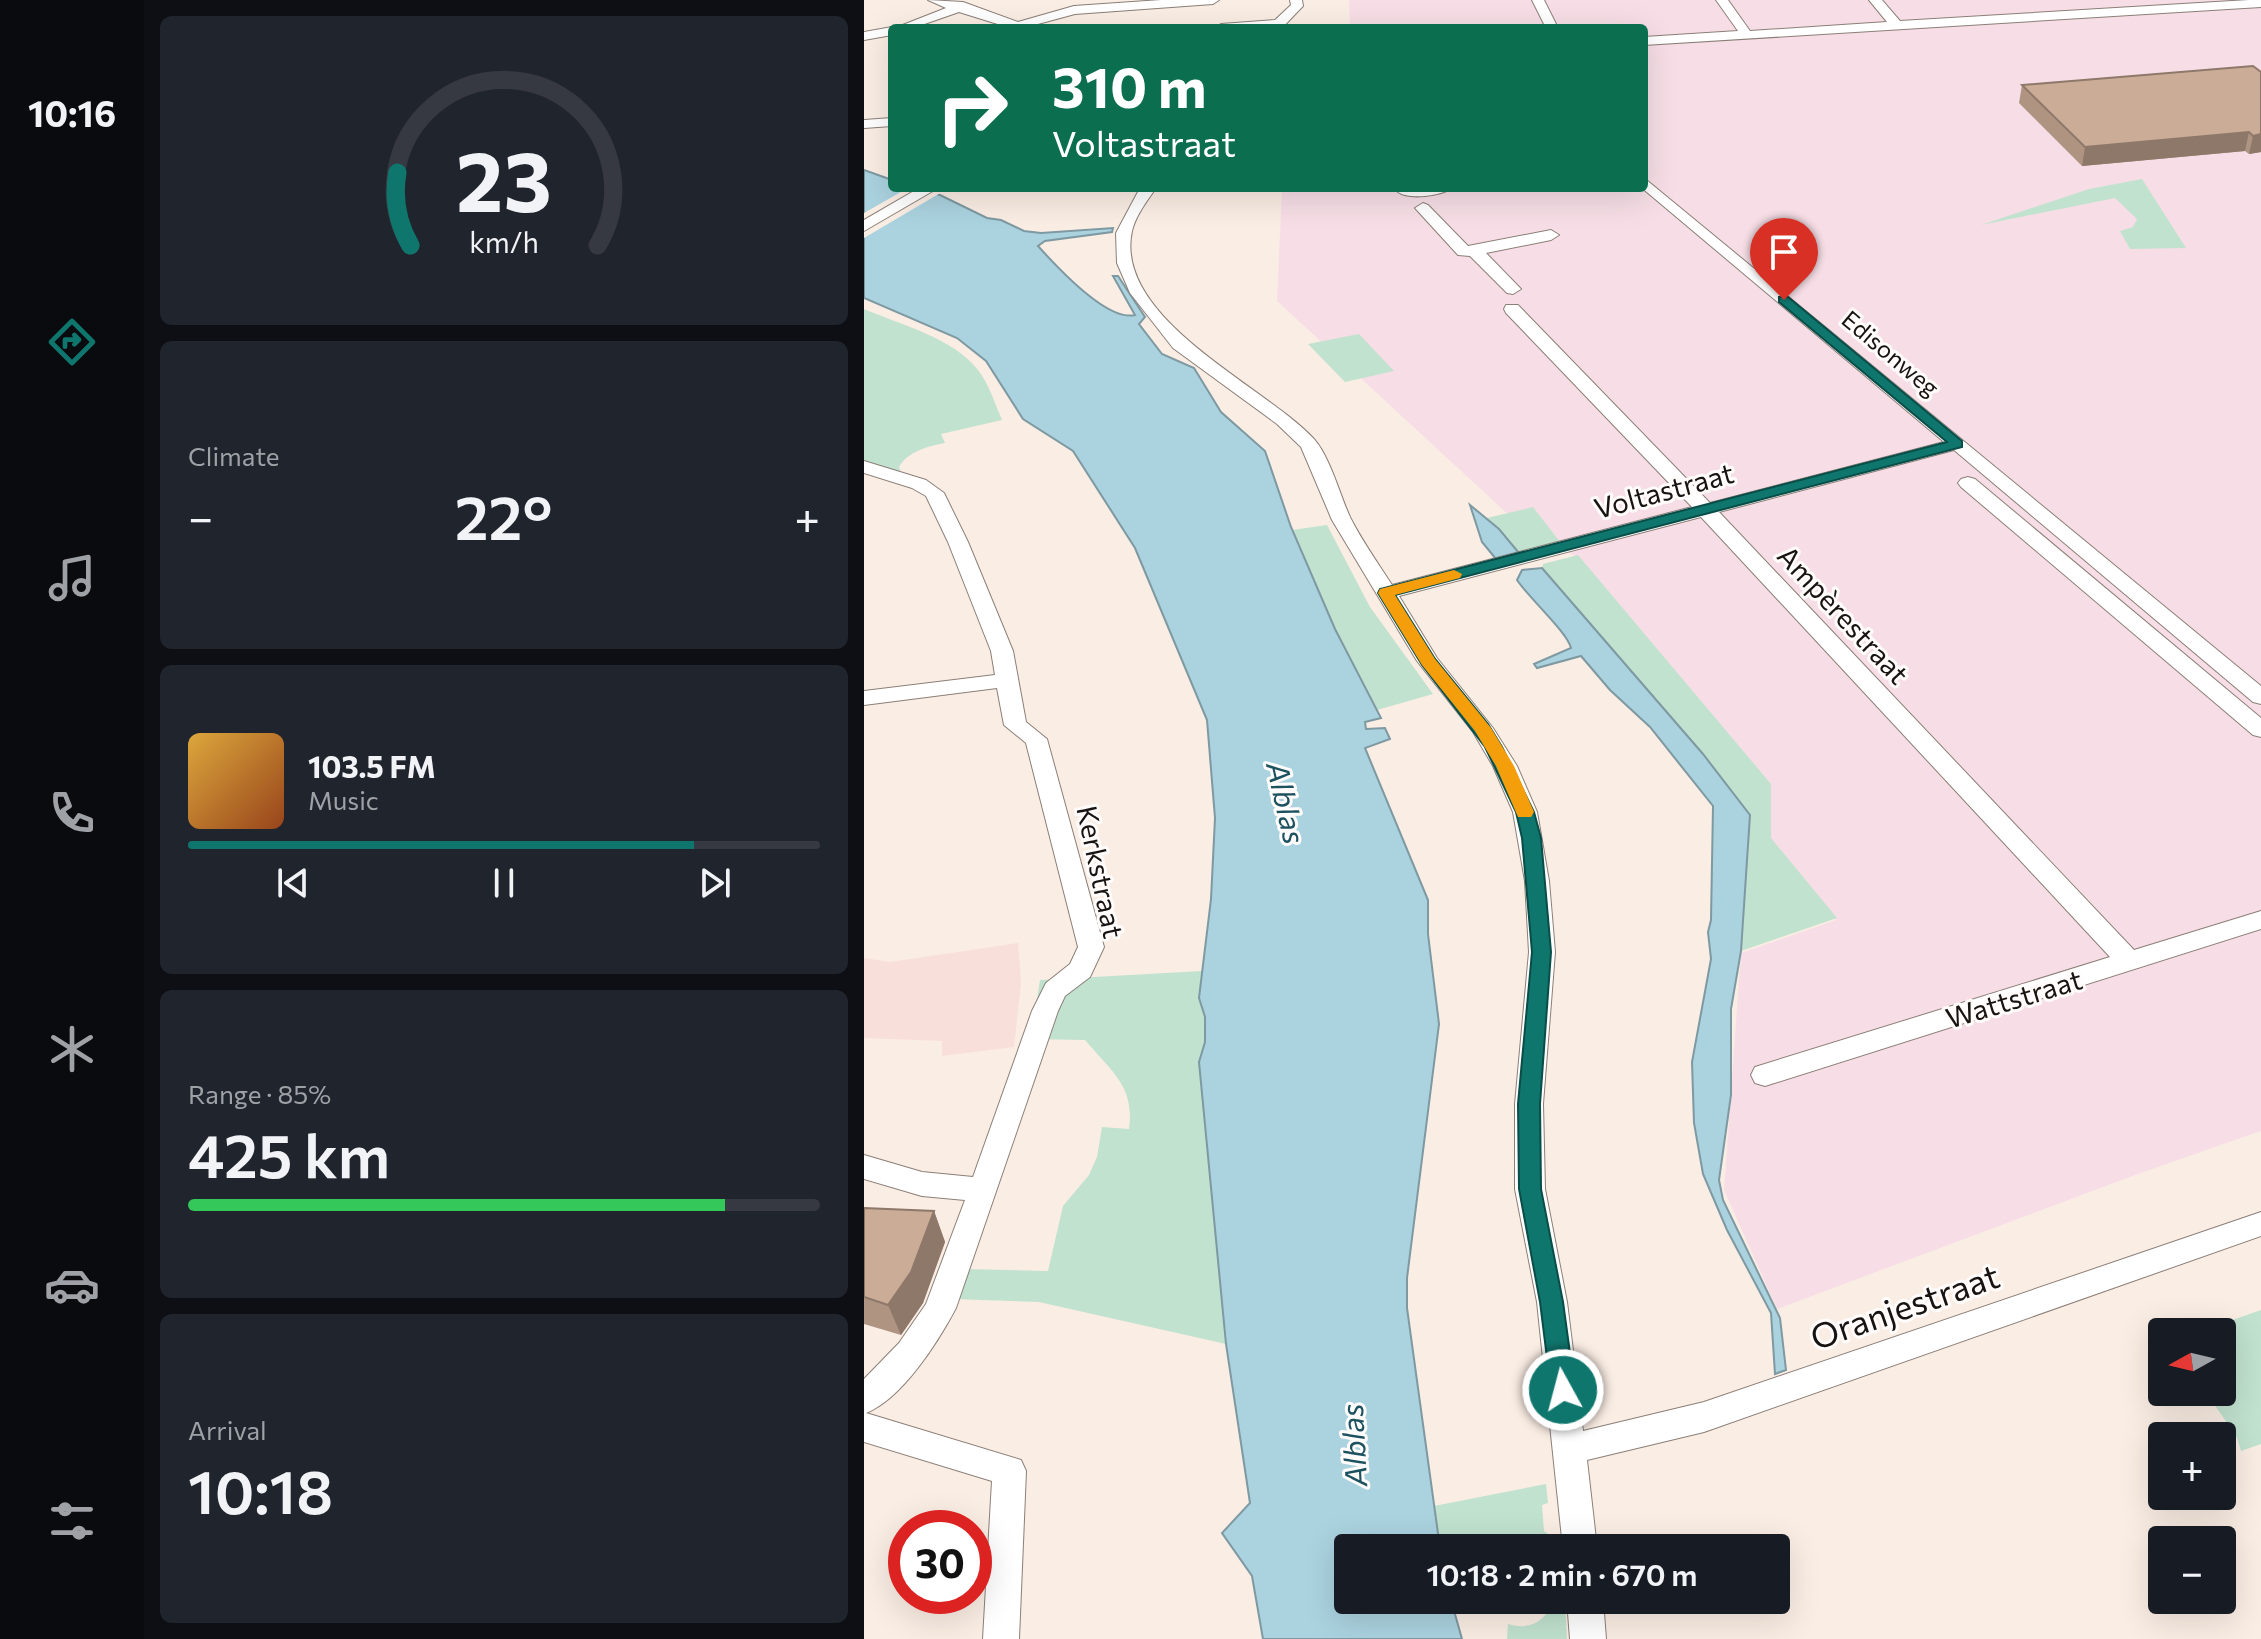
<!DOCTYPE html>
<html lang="en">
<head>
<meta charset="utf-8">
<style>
	:root { --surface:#171b24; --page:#20242c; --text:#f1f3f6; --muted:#9ea1a6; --line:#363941; --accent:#0f766e }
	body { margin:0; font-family:Commissioner,sans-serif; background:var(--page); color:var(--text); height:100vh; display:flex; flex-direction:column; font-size:30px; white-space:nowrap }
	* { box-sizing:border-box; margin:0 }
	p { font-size:26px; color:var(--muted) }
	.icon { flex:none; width:44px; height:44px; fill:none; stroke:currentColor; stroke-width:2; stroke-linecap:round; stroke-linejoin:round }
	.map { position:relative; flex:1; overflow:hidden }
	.drawer { display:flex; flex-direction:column; gap:16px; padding:16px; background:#0d0f14; width:720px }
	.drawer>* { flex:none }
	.top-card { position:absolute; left:24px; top:24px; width:760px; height:168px; border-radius:8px; box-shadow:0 8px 32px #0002; background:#0b6e4f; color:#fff; overflow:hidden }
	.needle { width:52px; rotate:262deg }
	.controls { position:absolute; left:1284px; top:1318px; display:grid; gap:16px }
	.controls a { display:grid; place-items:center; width:88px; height:88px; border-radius:8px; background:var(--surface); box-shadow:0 8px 32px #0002; font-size:40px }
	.speed { position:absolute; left:24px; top:1510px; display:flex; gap:16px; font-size:40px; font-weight:700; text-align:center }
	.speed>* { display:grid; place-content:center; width:104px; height:104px; border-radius:50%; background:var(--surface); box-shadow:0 8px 32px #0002; line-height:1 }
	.speed .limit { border:12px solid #d22; background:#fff; color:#111 }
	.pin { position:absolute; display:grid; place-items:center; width:68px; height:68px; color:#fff; margin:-82px -34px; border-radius:50% 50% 50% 0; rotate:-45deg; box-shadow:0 0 8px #0007 }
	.pin .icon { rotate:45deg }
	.me { position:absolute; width:88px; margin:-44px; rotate:353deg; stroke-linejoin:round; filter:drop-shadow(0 0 6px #0008) }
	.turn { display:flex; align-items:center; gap:28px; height:168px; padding:0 32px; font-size:36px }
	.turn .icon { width:104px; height:104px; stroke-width:2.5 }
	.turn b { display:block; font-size:56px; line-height:68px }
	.big { font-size:60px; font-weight:600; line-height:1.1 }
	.drawer .widget { flex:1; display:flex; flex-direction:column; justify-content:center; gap:12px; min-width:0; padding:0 28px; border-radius:12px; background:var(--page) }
	.drawer .dial { align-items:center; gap:0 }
	.dial svg { height:208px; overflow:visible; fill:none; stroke:var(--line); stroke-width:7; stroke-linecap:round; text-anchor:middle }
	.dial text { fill:var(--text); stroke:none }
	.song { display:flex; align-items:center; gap:24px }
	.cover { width:96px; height:96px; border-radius:12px; background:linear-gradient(135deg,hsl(40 70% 55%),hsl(20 70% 35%)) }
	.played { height:8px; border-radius:4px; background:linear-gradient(90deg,var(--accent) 80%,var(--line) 80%) }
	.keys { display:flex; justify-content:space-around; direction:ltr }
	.heat { display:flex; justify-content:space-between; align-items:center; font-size:44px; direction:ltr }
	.charge { height:12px; border-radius:6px; background:linear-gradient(90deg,#34c759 85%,var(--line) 0) }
	.trip { position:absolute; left:470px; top:1534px; width:456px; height:80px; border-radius:8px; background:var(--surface); box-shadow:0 8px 32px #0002; font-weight:600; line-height:80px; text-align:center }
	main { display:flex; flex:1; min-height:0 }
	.dock { display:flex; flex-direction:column; width:144px; justify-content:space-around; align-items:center; background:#090b0e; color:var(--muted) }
	.dock .icon { width:56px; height:56px }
	.dock .active { color:var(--accent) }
	.dock b { font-size:36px; color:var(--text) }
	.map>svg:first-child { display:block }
</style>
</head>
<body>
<main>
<nav class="dock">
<b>10:16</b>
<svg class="icon active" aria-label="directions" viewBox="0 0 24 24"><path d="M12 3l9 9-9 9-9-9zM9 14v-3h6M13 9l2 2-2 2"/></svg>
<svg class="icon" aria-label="music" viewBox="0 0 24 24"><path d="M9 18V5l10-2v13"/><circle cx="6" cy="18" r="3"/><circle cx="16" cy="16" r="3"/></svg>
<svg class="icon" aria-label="phone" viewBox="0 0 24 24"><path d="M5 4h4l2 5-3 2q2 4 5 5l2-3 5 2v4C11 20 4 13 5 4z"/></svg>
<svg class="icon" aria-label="climate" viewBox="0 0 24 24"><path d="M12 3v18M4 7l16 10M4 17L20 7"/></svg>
<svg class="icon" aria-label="car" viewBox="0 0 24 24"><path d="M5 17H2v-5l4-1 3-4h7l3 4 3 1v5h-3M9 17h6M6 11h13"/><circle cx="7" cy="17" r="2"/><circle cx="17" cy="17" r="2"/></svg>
<svg class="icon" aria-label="filters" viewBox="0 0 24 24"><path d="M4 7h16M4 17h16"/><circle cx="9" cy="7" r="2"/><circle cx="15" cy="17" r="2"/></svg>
</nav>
<section class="drawer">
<div class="widget dial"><svg viewBox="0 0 100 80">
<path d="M14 69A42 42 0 1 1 86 69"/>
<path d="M14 69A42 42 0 0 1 9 41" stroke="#0f766e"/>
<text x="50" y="56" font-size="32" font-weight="700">23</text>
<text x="50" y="72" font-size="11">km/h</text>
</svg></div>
<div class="widget"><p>Climate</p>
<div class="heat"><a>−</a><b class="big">22°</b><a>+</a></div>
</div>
<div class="widget">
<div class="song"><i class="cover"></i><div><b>103.5 FM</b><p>Music</p></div></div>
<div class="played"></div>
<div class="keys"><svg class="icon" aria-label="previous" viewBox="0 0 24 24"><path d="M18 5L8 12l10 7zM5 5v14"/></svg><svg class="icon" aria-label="pause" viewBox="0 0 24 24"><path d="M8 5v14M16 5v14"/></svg><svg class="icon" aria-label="next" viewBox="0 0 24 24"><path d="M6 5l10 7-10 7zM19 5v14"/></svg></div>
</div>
<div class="widget"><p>Range · 85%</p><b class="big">425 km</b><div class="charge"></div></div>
<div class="widget"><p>Arrival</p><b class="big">10:18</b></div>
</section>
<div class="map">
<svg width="1397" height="1639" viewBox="0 0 1397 1639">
	<rect width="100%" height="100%" fill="#faede4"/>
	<path fill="#f7dee6" d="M485,0h912v1131l-123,43 -361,135 -53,-119 17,-237 95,-33 -67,-80 -193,-283 -64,-39 -235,-217 5,-113h362v-160h-294z"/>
	<path fill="#f9dfda" d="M154,943l3,40 -7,64 -72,9v-15l-78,-3v-80l26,4z"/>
	<g fill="#c1e2cf">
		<path d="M1278,179l44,69 -56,1 -10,-18 13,-4 4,-8 -22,-21 -134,27 108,-36z"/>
		<path d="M0,309c37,16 88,28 114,61 11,14 17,34 24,50l-61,14 4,9c-17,3 -38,9 -46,24l3,8 -38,-14z"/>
		<path d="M495,334l35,37 -49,11 -37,-38z"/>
		<path d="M669,507l27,35 -41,11 -32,-35z"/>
		<path d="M463,525l43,82 63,87 -56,16 -42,-81 -43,-99z"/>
		<path d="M714,555l193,229v54l66,80 -96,33 9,-136 -208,-247 1,-4z"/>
		<path d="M338,971l-3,27 6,19v25l-6,20 27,282 -187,-42 -86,-3 12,-30 83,2 15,-65 26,-31 8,-18 5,-30 27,2c6,-43 -18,-58 -44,-89l-54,-1 9,-59z"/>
		<path d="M1397,1310v134l-20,7 -4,-13 -31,-46h16v-60h-24z"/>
		<path d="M682,1484l2,19 -6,2 2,26 18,13v4h-122l-6,-42z"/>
		<path d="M690,1600h11l2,39h-60l1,-15c22,7 38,-3 46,-24z"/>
	</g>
	<g fill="#aad2df" stroke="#7e99a1" stroke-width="2">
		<path d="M0,170l28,10v8h23l25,7 47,23 14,2 23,11 17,2 72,-5 -1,4 -67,9 -7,5c18,20 69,76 97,69l-22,-39h5l27,41 -6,7 23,30 32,14 27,44 44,39 26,76 44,102 46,89 -16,4 1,7 19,-1 5,11 -25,9 63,152v34l11,90 -32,254v30l33,240h-92v52h103l11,39h-199l-11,-63 -30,-43 28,-30 -24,-159 -27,-282 6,-20v-25l-6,-19 12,-99 4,-81 -8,-98 -72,-172 -62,-97 -50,-32 -37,-58 -29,-23 -93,-40z"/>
		<path d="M606,505l29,24 20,24 -23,6 -14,-17z"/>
		<path d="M678,568l161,186 47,61 -9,136 -10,58v86l-12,85 4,20 57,118 6,52 -11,4 -4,-61 -44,-83 -24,-56 -9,-51 -2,-61 19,-103 -3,-27 3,-12 2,-114 -63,-79 -40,-37 -29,-34 -44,12 -3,-4 37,-16c-4,-16 -42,-50 -54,-68l5,-10z"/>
	</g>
	<path fill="#faede4" d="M44,188h21l13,4 -78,46v-25z"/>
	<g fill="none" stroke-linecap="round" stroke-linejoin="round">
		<g stroke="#8b7f77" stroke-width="2">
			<g id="minor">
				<path d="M64,0l35,2 55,20 56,-16 87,-6h58l-6,4 -138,10 -52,14h-20l1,-2 -45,-14 -46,16h-21v7l-28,5v-8l28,-5 3,1 51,-20z"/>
				<path d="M426,0h12l1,6 -21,22h-67l6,-4 54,-4 16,-15z"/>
				<path d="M668,0h12l14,28h-12z"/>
				<path d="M852,0h12l22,31 137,-9 -18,-22h13l18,21 349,-21h12v7l-617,38v-8l94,-6z"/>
				<path d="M28,118v8l-28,2v-8z"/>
				<path d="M780,178l617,508v18l-8,-2 -299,-252 -235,62 415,438 127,-39v18l-496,157 -10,-3 -4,-8 4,-8 355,-110 -409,-440 -302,79 38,62 56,70 24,38 20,46 12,69 6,71 -12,152 2,85 22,113 16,129 121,-29 557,-190v24l-557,196 -117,28 10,88h-34l-26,-246 -22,-113v-85l14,-152 -4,-71 -12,-69 -20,-46 -20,-34 -56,-71 -85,-141 -31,-73 -24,-23 -104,-76 -43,-55 -13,-30 -1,-30 24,-45h16c-9,13 -20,27 -24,43 -19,88 133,155 182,208 16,18 26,56 36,78 12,24 28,46 42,68l300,-78 -186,-194 -2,-4 2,-4h12l192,198 234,-61 -302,-254z"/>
				<path d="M55,188h19l-74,43v-11z"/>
				<path d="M540,188h48c-11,8 -43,12 -54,4z"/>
				<path d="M559,203l5,2 40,41 83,-16 8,5 -8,5 -65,13 35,36 -8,5 -6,-1 -37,-37 -12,-1 -43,-47z"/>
				<path d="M0,461l62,19 18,13 24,49 45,109 13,71 21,17 57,208 -14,30 -25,19 -7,15 -102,297c-18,34 -54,91 -90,105l155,47 5,11 -7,168h-36l9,-158 -128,-39v-63l35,-36 27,-39 39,-104 -43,-4 -58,-17v-24l58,17 51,5 59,-166 14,-28 24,-19 8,-17 -52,-204 -22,-18 -7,-37 -133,17v-14l131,-16 -4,-24 -43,-109 -22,-46 -14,-8 -48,-15z"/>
				<path d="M1104,477l7,2 286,239v19l-8,-2 -292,-248 -3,-4 3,-4z"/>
				<path d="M703,1600h36l3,39h-36z"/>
			</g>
		</g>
		<use href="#minor" fill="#fff" fill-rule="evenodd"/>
	</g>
	<g fill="#af9482">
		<path d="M1389,66l8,86 -12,2 -4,-3 -163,15 -63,-63 3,-18z"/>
		<path d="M0,1208l70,3 11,31 -22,61 -22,32 -37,-11z"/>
	</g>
	<g fill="#8e786a">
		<path d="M1385,132l-4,19 -163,15 3,-19z"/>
		<path d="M1397,134v18l-12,2 4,-18z"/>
		<path d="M70,1211l11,31 -22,61 -22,32 -13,-30z"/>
	</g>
	<g fill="#cbac97" stroke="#8e786a" stroke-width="2">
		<path d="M1389,66l8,6v62l-8,2 -4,-4 -164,15 -63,-62z"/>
		<path d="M0,1208l70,3 -23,61 -23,33 -24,-8z"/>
	</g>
	<path fill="#0f766e" stroke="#0a4d48" stroke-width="2" d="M915,297h9l174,144v6l-567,148 40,64 53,65 14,23 32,65 7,26 10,114 -11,152 1,85 22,113 12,88 -3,8 -9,3 -9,-3 -3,-8 -11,-88 -21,-113 -1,-85 14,-152 -10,-114 -6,-26 -31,-65 -63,-82 -44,-72 2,-4 567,-147 -168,-140z"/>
	<path fill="#f59e0b" d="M590,570l8,4 -2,4 -65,17 40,64 56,69 23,38 20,46 -3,5h-13l-22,-51 -21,-35 -53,-66 -44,-72 2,-4z"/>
	<g text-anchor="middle" stroke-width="6" stroke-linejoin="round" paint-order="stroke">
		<g font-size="24" fill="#171310" stroke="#fffcfb">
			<text transform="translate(1026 354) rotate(40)" y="8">Edisonweg</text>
		</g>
		<g font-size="28" fill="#171310" stroke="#fffcfb">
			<text transform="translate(800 491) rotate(-15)" y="10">Voltastraat</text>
			<text transform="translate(979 615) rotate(47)" y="10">Ampèrestraat</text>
			<text transform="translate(236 872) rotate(78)" y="10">Kerkstraat</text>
			<text transform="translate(1150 999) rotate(-17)" y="10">Wattstraat</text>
		</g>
		<g font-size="30" font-style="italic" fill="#1c5160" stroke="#fffcfb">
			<text transform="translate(421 803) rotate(77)" y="10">Alblas</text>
			<text transform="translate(491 1445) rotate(-93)" y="10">Alblas</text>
		</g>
		<g font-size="34" fill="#171310" stroke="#fffcfb">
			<text transform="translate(1041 1307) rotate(-19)" y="12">Oranjestraat</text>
		</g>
	</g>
</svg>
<div class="controls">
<a><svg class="needle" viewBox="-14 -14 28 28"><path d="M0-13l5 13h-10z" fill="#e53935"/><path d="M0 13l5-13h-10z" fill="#9ea1a6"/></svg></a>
<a>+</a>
<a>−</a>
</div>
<div class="speed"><div class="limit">30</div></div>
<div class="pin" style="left:920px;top:300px;background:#d93025"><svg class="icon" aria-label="arrive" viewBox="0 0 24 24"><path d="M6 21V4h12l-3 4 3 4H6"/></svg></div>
<svg class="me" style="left:699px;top:1390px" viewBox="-20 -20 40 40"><circle r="17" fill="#0f766e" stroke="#fff" stroke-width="3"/><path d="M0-11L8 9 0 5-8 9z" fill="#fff"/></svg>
<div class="trip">10:18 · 2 min · 670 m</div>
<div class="top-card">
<div class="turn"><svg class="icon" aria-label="right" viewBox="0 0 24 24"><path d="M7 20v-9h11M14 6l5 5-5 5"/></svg><div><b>310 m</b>Voltastraat</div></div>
</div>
</div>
</main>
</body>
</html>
